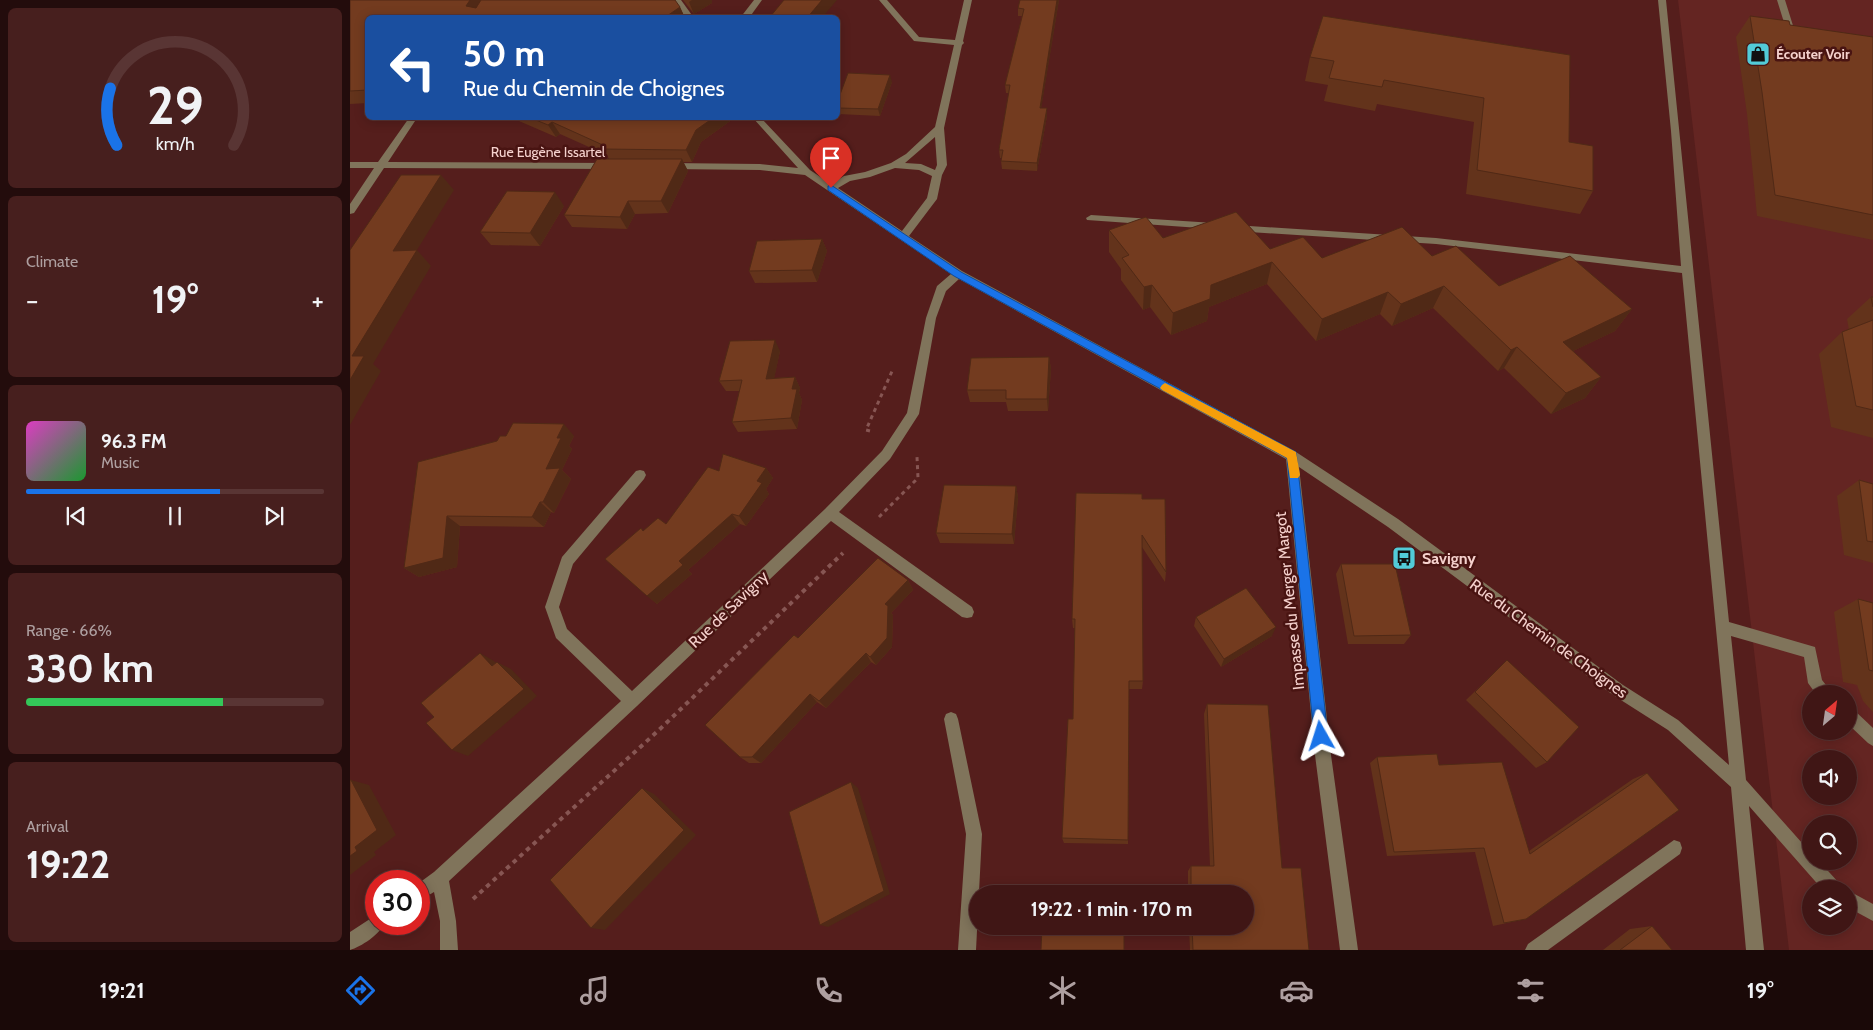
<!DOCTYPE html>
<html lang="en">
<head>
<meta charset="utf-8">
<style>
	:root { --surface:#401615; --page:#471f1e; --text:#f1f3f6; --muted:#ae9fa0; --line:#593534; --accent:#1a73e8 }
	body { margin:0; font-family:Cabin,sans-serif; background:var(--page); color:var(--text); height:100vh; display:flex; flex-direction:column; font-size:19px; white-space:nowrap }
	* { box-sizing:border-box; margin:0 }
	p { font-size:16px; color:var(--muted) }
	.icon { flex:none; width:28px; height:28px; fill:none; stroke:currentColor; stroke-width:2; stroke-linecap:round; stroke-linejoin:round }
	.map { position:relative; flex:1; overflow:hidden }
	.details { display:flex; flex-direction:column; gap:8px; padding:8px; background:#230c0c; width:350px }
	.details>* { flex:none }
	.hud { position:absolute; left:15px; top:15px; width:475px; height:105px; border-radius:8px; box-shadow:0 2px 12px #0003,0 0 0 1px var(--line); background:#1a4fa0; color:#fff; overflow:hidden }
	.needle { width:32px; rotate:29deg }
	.fabs { position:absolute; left:1452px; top:685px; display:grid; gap:10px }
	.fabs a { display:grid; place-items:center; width:55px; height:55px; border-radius:50%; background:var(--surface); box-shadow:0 2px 12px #0003,0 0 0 1px var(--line); font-size:25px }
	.speed { position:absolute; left:15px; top:870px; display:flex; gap:10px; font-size:25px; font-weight:700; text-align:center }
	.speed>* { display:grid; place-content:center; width:65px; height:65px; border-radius:50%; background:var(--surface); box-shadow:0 2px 12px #0003,0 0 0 1px var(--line); line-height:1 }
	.speed .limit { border:8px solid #d22; background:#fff; color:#111 }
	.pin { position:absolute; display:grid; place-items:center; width:42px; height:42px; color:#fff; margin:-51px -21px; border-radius:50% 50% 50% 0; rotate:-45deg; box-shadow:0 0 5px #0007 }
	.pin .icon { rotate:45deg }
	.me { position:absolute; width:55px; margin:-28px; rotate:354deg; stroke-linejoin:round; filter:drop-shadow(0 0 4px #0008) }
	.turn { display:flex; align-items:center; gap:18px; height:105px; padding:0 15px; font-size:22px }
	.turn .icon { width:65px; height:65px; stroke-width:2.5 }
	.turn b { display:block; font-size:35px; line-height:42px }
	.big { font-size:38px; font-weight:700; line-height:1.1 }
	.details .tile { flex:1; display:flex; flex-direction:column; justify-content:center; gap:8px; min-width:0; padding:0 18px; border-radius:8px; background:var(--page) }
	.details .dial { align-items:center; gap:0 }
	.dial svg { height:130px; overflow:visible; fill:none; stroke:var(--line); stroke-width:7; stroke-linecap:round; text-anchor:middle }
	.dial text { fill:var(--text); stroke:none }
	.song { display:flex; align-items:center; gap:15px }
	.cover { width:60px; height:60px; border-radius:8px; background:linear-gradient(135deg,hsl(310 70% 55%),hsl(130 70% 35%)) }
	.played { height:5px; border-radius:2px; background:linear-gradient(90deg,var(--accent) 65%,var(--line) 65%) }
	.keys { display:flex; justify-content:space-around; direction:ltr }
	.heat { display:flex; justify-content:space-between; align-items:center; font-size:28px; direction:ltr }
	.charge { height:8px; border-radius:4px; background:linear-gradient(90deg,#34c759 66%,var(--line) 0) }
	.trip { position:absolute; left:619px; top:885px; width:285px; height:50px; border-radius:25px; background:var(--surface); box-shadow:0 2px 12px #0003,0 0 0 1px var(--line); font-weight:700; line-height:50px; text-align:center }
	.tabs { display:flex; height:80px; justify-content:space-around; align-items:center; background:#1a0908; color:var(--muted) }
	.tabs .icon { width:35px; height:35px }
	.tabs .on { color:var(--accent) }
	.tabs b { font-size:22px; color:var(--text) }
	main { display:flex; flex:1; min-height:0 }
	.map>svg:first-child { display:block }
</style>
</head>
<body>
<main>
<section class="details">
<div class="tile dial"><svg viewBox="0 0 100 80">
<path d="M14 69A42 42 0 1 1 86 69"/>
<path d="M14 69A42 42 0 0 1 10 34" stroke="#1a73e8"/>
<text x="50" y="56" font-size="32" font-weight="700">29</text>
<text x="50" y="72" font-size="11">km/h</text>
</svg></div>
<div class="tile"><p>Climate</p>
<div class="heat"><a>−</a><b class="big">19°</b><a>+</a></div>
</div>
<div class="tile">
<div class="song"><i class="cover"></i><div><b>96.3 FM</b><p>Music</p></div></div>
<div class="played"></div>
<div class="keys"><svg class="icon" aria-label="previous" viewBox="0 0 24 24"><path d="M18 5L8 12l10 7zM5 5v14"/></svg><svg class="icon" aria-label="pause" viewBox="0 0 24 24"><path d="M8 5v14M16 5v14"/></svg><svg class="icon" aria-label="next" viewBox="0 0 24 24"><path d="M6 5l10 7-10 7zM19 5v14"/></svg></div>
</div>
<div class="tile"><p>Range · 66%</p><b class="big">330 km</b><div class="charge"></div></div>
<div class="tile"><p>Arrival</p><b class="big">19:22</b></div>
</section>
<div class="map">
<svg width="1523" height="950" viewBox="0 0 1523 950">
	<rect width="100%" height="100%" fill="#551e1c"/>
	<path fill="#642522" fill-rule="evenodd" d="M1328,0h195v950h-84zM1461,694h38v37h-38zM1461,759h38v37h-38zM1461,824h38v37h-38zM1461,889h38v37h-38z"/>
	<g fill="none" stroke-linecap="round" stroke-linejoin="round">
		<g stroke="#875653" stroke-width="3" stroke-dasharray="4 4" stroke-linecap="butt">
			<path d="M520,431l-4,-1 27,-61"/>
			<path d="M529,517l39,-39 -1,-21"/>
		</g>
		<path stroke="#875653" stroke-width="4" stroke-dasharray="4.5 4.5" stroke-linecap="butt" d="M123,899l186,-169 184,-177"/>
		<g fill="#80745b" fill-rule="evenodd">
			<path d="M323,0h8l13,18h-8z"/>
			<path d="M404,0h8l-13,18h-9z"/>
			<path d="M529,0h8l32,37 36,3 9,-40h8l-9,41 1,2 -2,2 -18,83 3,37 -5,10 -5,24 -28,37 53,35 334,181 102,67 225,166 55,35 51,45 -47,-492 -246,-29 -202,-13 -5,-3 5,-3 202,13 245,28 -10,-135 -13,-131h8l63,622 86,25 7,33 11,14h-17l-8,-11 -4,-26 -73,-21 15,144 65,73v8h8l20,22 2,6h-19l-73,-83 15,144h-18l-15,-163 -63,-57 -55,-35 -225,-168 -89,-60 32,288 27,195h-18l-25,-195 -29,-296 -327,-180 -13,12 -10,27 -17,96 -29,45 -51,53 133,95 2,5 -2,5 -5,1 -5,-1 -131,-96 -194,185 -188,175 7,40 2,29h-18v-29l-6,-29 -15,9v-18l15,-11 187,-171 -65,-63 -11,-31 17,-50 74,-86 4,-1 4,1 2,4 -2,4 -71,85 -14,43 8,22 65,62 193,-182 57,-58 25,-38 19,-95 11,-32 14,-12 -146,-99 -45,-5 -91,-1 -5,-3 5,-3 91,1 38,4 -45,-50h8l49,52 21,14 13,-8 21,-4 26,-9 15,-9 29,-27 19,-82 -40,-4zM585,137l2,28 -2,5 -14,-6 -16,-1zM545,168l24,2 13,6 -5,22 -25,33 -64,-43 12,-7 20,-4z"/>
			<path d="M1427,0h8l10,32 -1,2 -7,-2z"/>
			<path d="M59,118h8l-29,44 221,1 5,3 -5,3 -225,-1 -30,45 -4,1v-10l24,-36h-24v-6h28z"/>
			<path d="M741,215l123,8 5,3 -5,3 -127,-9 -1,-2z"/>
			<path d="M1499,708l5,2 19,18v18l-5,-3 -19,-18z"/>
			<path d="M601,712l5,2 2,5 24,115 -6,116h-18l8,-116 -22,-115 2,-5z"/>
			<path d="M1324,840l6,2 2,6 -2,6 -132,96h-23l3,-6z"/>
			<path d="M1499,891l24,13v17l-24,-13z"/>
			<path d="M26,915v9h8c-4,10 -23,23 -34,26v-18z"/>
		</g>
	</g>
	<g fill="#63331b">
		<path d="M0,0l330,7 5,11h-317v85l-18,1z"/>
		<path d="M333,0h29v3l-18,11z"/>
		<path d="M709,0l-18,108h6v8l-10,55 -35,-2 -1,-8 1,-3h-2l-1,-8 10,-57h-3l-1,-8 17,-69h-4v-8z"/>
		<path d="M973,16l246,126 24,49 -13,23 -114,-20 8,-72 -97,-18 -2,7 -51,-10 4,-16 -23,-4 5,-24z"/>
		<path d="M1400,16l40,9 83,12v203l-116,-24 -10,-102 -11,-77z"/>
		<path d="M542,82l-12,34 -42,-2v-14z"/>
		<path d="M162,118h221v1l-32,23 -9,20h-9l5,9 -20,42 -33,1 -8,15 -55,-2 -8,-12 45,-56 -2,-4 -47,-21 -4,3z"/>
		<path d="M214,206l-24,40 -49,-1 -11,-13z"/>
		<path d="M759,230l54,8 107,11 52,9 110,-2 67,30 133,23 -17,22 -42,20 28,26 -16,21 -34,16 -47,-46 -6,3 -65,-63 -41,18 -12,-12 -64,27 -49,-57 -58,23 -2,14 -36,14 -21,-28 -7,3 -22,-30v-11l-12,-17z"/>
		<path d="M472,239l5,12 -10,31 -62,1 -6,-12z"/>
		<path d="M1521,297h2v141l-42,-11 -12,-73 23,-22 7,-2 -2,-11z"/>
		<path d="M430,351l-6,27 21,-1 5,11 -1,5 3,7 -5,29 -59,3 -6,-10 8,-31h-14l-7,-10z"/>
		<path d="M699,357l2,12 -3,42h-40l-2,-9h-36l-3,-12z"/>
		<path d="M156,436h68l-5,10 3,3 -10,21 9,9 -17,34 -3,-1 -7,15 -84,-1 -3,41 -38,10 -15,-9 93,-127z"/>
		<path d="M416,468l7,10 -7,11 3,5 -23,32 -6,-2 -52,46 4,4 -35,30 -52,-45 38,-28 23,-7 53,-53z"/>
		<path d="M1509,480l14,4v79l-29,-8 -7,-59z"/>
		<path d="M666,486l2,11 -4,47 -74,-1 -4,-10z"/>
		<path d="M792,499l24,73 -1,10 -23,-35 1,134 -1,8h-13l-1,155 -64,-1 -2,-5 11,-119 2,-91h-2l-1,-9z"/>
		<path d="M991,564l70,71 -7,9h-56l-12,-70z"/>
		<path d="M558,580l5,10 -22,23 2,2 -1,32 -16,18 -5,-3 -45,46 -9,-6 -56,61h-12l-9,-6 58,-119z"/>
		<path d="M1508,599l15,4v109l-10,-11 -6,-16 -14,-3 -9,-70z"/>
		<path d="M846,617l76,19 -51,31 -27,-41z"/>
		<path d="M1157,660l40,102 -11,6 -70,-68z"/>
		<path d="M857,704l75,164 27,82h-119l-1,-24h56v-32h-57v-23l3,-5h19l-6,-152z"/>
		<path d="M1027,757l62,8 90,86 104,-72 14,-6 -121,146 -33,7 -18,-74 -88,4 -17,-93z"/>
		<path d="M1302,926l20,24h-69l27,-21z"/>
	</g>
	<g fill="#502916">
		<path d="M120,0h15l-10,18 -9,-12z"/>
		<path d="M342,0h20v3l-18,11 -5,-12z"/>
		<path d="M472,0h15l-15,18h-15z"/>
		<path d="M707,0h2l-19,116v-8z"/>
		<path d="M330,7l5,11h-21z"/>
		<path d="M540,75l2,7 -12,34 -2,-7z"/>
		<path d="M697,108v8l-10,55v-8z"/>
		<path d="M363,118h20v1l-32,23 -9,20 -6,-12 10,-20z"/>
		<path d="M202,122l8,12 -4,3 -8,-12z"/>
		<path d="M332,159l6,12 -20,42 -7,-12z"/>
		<path d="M91,175l13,15 -37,60 14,16 -58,98 8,7 -31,54v-45l2,-24 41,-105z"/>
		<path d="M205,192l9,14 -24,40 -10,-13z"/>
		<path d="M278,201l7,13 -8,15 -7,-12z"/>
		<path d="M472,239l5,12 -10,31 -5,-12z"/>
		<path d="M922,262l-5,22 -58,23 -2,14 -36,14 2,-22 38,-28z"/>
		<path d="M802,285l-2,22 -7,3 1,-23z"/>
		<path d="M1094,286l-11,22 -41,18 9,-22z"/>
		<path d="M1038,292l-8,22 -64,27 6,-22z"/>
		<path d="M1282,309l-17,22 -67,32 15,-21z"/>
		<path d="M425,340l5,11 -8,38 -6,-10z"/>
		<path d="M1167,347l-13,21 -6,3 13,-21z"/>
		<path d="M699,357l2,12 -3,42 -1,-12z"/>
		<path d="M445,377l5,11 -1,5 3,7 -5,29 -6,-11 1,-29z"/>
		<path d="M1251,377l-16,21 -34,16 15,-21z"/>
		<path d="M214,424l10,12 -5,10 3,3 -10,21 9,9 -17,34 -11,-11 3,-33 11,-31z"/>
		<path d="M416,468l7,10 -7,11 3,5 -23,32 -7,-10 18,-35z"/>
		<path d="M666,486l2,11 -4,47 -2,-10z"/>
		<path d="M190,502l11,10 -7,15 -12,-10z"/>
		<path d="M382,514l8,10 -52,46 4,4 -35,30 -10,-8 32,-35z"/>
		<path d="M97,516l13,10 -3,41 -38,10 -15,-9z"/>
		<path d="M558,580l5,10 -22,23 2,2 -1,32 -16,18 -6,-8 15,-53z"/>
		<path d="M926,627l-4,9 -51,31 3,-8z"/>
		<path d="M130,653l14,8 12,12 -14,-7z"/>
		<path d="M516,653l5,9 -45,46 -7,-7z"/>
		<path d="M147,662l14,7 26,27 -69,60 -16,-6z"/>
		<path d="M460,694l7,8 -56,61 -9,-6z"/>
		<path d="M1,780l18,5 27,50 -22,17 2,3 -26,20z"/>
		<path d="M501,782l7,6 32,106 -62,33 -8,-2z"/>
		<path d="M292,788l12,6 42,41 -91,95 -14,-2z"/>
	</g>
	<g fill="#733b1f" stroke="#502916">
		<path d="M0,0h120l-4,6 10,2 5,-8h194l5,7 -16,11h-296v72l-18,1z"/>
		<path d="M434,0h38l-15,18h-38z"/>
		<path d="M670,0h37l-17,108h7l-10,55 -36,-2 2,-11h-4l11,-65h-5l19,-76 -6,-1z"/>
		<path d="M973,16l247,39 -1,87 24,4v45l-116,-21 7,-72 -100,-18 -2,7 -53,-9 5,-17 -24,-4z"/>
		<path d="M1400,16l39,5 1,4 83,12v178l-98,-20 -13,-103z"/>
		<path d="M498,73l42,2 -12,34 -40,-1v-8z"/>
		<path d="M181,118h182l-17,12 -10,20 -83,-1 2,-3 -53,-24 -4,3z"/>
		<path d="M247,159h85l-21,42h-33l-8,16 -56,-2z"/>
		<path d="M51,175h40l-48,76 24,-1 -65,106h12l-14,24v-130z"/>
		<path d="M157,191l48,1 -25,41 -50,-1z"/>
		<path d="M886,212l34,37 33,-12 19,21 80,-31 30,29 24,-10 43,40 71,-30 62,53 -69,33 38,35 -35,16 -49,-46 -6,3 -67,-64 -43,18 -13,-12 -66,27 -50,-57 -61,23 -1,14 -37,14 -21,-28 -8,2 -22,-29 7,-3 -20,-25 37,-13 17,21z"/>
		<path d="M472,239l-10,31 -63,1 8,-30z"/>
		<path d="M1521,297h2v10z"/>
		<path d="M1523,320v90l-17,-4 -14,-74z"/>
		<path d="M425,340l-9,39 29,-2 -3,12h5l-6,29 -59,4 10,-42 -23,1 11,-40z"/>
		<path d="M699,357l-2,42h-41v-9h-39l4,-32z"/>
		<path d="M163,423l51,1 -7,14h4l-15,31 14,-1 -17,34h-3l-8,15 -85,-1 -4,42 -39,10 14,-106 79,-21 3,-5h6z"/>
		<path d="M373,454l43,14 -9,13 5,2 -23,33 -7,-2 -53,47 4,4 -36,31 -42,-37 36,-31 2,3 15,-13 8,6 42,-57 11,4z"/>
		<path d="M1509,480l14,4v58l-6,-1z"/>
		<path d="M594,485l72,1 -4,48 -76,-1z"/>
		<path d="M726,493l66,1v5h23l1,73 -24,-37 1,146h-14l-1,159 -66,-2 6,-119h5l2,-100h-3z"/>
		<path d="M528,558l30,22 -23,24 3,2 -1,32 -17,19 -4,-4 -47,48 -9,-7 -58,63h-12l-35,-32 89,-90 4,3z"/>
		<path d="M991,564h54l16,71 -57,1z"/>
		<path d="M896,588l30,39 -52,32 -28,-42z"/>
		<path d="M1508,599l15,4v68l-4,-1z"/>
		<path d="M130,653l12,13 5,-4 27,27 -72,61 -26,-27 8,-6 -13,-14z"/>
		<path d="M1157,660l72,67 -32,35 -72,-70z"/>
		<path d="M857,704l61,1 14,163h19l8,82h-116l-1,-24h53v-32h-54v-28h23z"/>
		<path d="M1087,754l2,11 63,-3 28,92 117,-81 32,37 -153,109 -22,4 -20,-75 -90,4 -17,-95z"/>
		<path d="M0,780h1l26,50 -22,17 2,4 -7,5z"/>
		<path d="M501,782l33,109 -64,34 -31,-113z"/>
		<path d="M292,788l42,42 -93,98 -41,-48z"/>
		<path d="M692,926h82v24h-83z"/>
		<path d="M1302,926l20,24h-52z"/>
	</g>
	<path fill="#1a73e8" stroke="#114b97" d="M481,185l130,87 335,180 32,284 -2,5 -5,2 -5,-2 -2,-5 -27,-278 -333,-182 -126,-86v-4z"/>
	<path fill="#f59e0b" d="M815,383l131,69 4,23 -2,3h-8l-3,-20 -125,-68 -2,-2 2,-3z"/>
	<defs>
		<g id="shop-square" transform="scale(1.25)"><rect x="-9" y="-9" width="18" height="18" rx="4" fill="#52cbd8" stroke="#491412"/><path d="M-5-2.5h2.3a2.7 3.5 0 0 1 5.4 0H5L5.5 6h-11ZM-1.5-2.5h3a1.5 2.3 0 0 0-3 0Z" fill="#111"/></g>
		<g id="bus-square" transform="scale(1.25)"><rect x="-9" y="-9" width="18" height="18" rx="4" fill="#52cbd8" stroke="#491412"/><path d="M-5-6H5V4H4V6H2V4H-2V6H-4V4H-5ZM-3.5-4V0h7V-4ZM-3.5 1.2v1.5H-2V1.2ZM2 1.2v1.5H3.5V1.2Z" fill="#111"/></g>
	</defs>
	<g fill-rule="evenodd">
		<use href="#shop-square" x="1408" y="54"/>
		<use href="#bus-square" x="1054" y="558"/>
	</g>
	<g text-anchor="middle" stroke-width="5" stroke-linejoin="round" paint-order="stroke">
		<g font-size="14" font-weight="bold" fill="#f5d1cd" stroke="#491412" text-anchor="start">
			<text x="1426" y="59">Écouter Voir</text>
		</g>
		<g font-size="14" fill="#f5d1cd" stroke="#491412">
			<text x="198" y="157">Rue Eugène Issartel</text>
		</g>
		<g font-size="16" font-weight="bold" fill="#f5d1cd" stroke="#491412" text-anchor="start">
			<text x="1072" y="564">Savigny</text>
		</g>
		<g font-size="16" fill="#f5d1cd" stroke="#491412">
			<text transform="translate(939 601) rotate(-96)" y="6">Impasse du Merger Margot</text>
			<text transform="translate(378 609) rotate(-44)" y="6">Rue de Savigny</text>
			<text transform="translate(1199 638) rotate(36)" y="6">Rue du Chemin de Choignes</text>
		</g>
	</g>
</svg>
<div class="fabs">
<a><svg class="needle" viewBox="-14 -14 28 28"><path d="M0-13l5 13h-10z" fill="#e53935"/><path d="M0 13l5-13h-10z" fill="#ae9fa0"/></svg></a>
<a><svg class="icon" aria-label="sound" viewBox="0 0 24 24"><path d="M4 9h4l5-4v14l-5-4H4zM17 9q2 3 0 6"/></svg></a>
<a><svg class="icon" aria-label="search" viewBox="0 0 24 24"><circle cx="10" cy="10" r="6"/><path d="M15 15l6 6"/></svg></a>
<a><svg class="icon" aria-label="layers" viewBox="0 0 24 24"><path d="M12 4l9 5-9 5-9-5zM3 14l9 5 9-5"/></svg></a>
</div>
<div class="speed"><div class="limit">30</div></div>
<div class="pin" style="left:481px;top:188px;background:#d93025"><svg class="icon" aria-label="arrive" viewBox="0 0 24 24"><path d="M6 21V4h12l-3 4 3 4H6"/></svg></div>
<svg class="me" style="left:971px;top:736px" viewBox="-20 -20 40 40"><path d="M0-17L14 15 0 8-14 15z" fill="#1a73e8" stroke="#fff" stroke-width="4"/></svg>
<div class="trip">19:22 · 1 min · 170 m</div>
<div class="hud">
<div class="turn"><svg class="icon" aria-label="left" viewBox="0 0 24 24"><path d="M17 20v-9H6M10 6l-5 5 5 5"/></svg><div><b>50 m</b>Rue du Chemin de Choignes</div></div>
</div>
</div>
</main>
<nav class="tabs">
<b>19:21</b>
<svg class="icon on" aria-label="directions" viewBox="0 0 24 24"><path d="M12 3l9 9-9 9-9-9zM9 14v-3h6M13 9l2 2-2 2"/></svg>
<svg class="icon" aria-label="music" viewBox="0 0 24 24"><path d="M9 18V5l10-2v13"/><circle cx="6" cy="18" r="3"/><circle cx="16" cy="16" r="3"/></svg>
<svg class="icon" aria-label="phone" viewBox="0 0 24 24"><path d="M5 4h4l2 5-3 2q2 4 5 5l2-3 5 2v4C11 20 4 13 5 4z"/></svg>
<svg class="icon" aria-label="climate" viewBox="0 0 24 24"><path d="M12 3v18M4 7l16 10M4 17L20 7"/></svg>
<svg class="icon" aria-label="car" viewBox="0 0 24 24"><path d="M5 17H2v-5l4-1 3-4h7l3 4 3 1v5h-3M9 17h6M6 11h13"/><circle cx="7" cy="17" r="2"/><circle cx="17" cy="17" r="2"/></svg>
<svg class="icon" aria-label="filters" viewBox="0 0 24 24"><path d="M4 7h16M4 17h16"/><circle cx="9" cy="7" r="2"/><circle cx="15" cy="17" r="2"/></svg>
<b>19°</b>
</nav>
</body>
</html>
